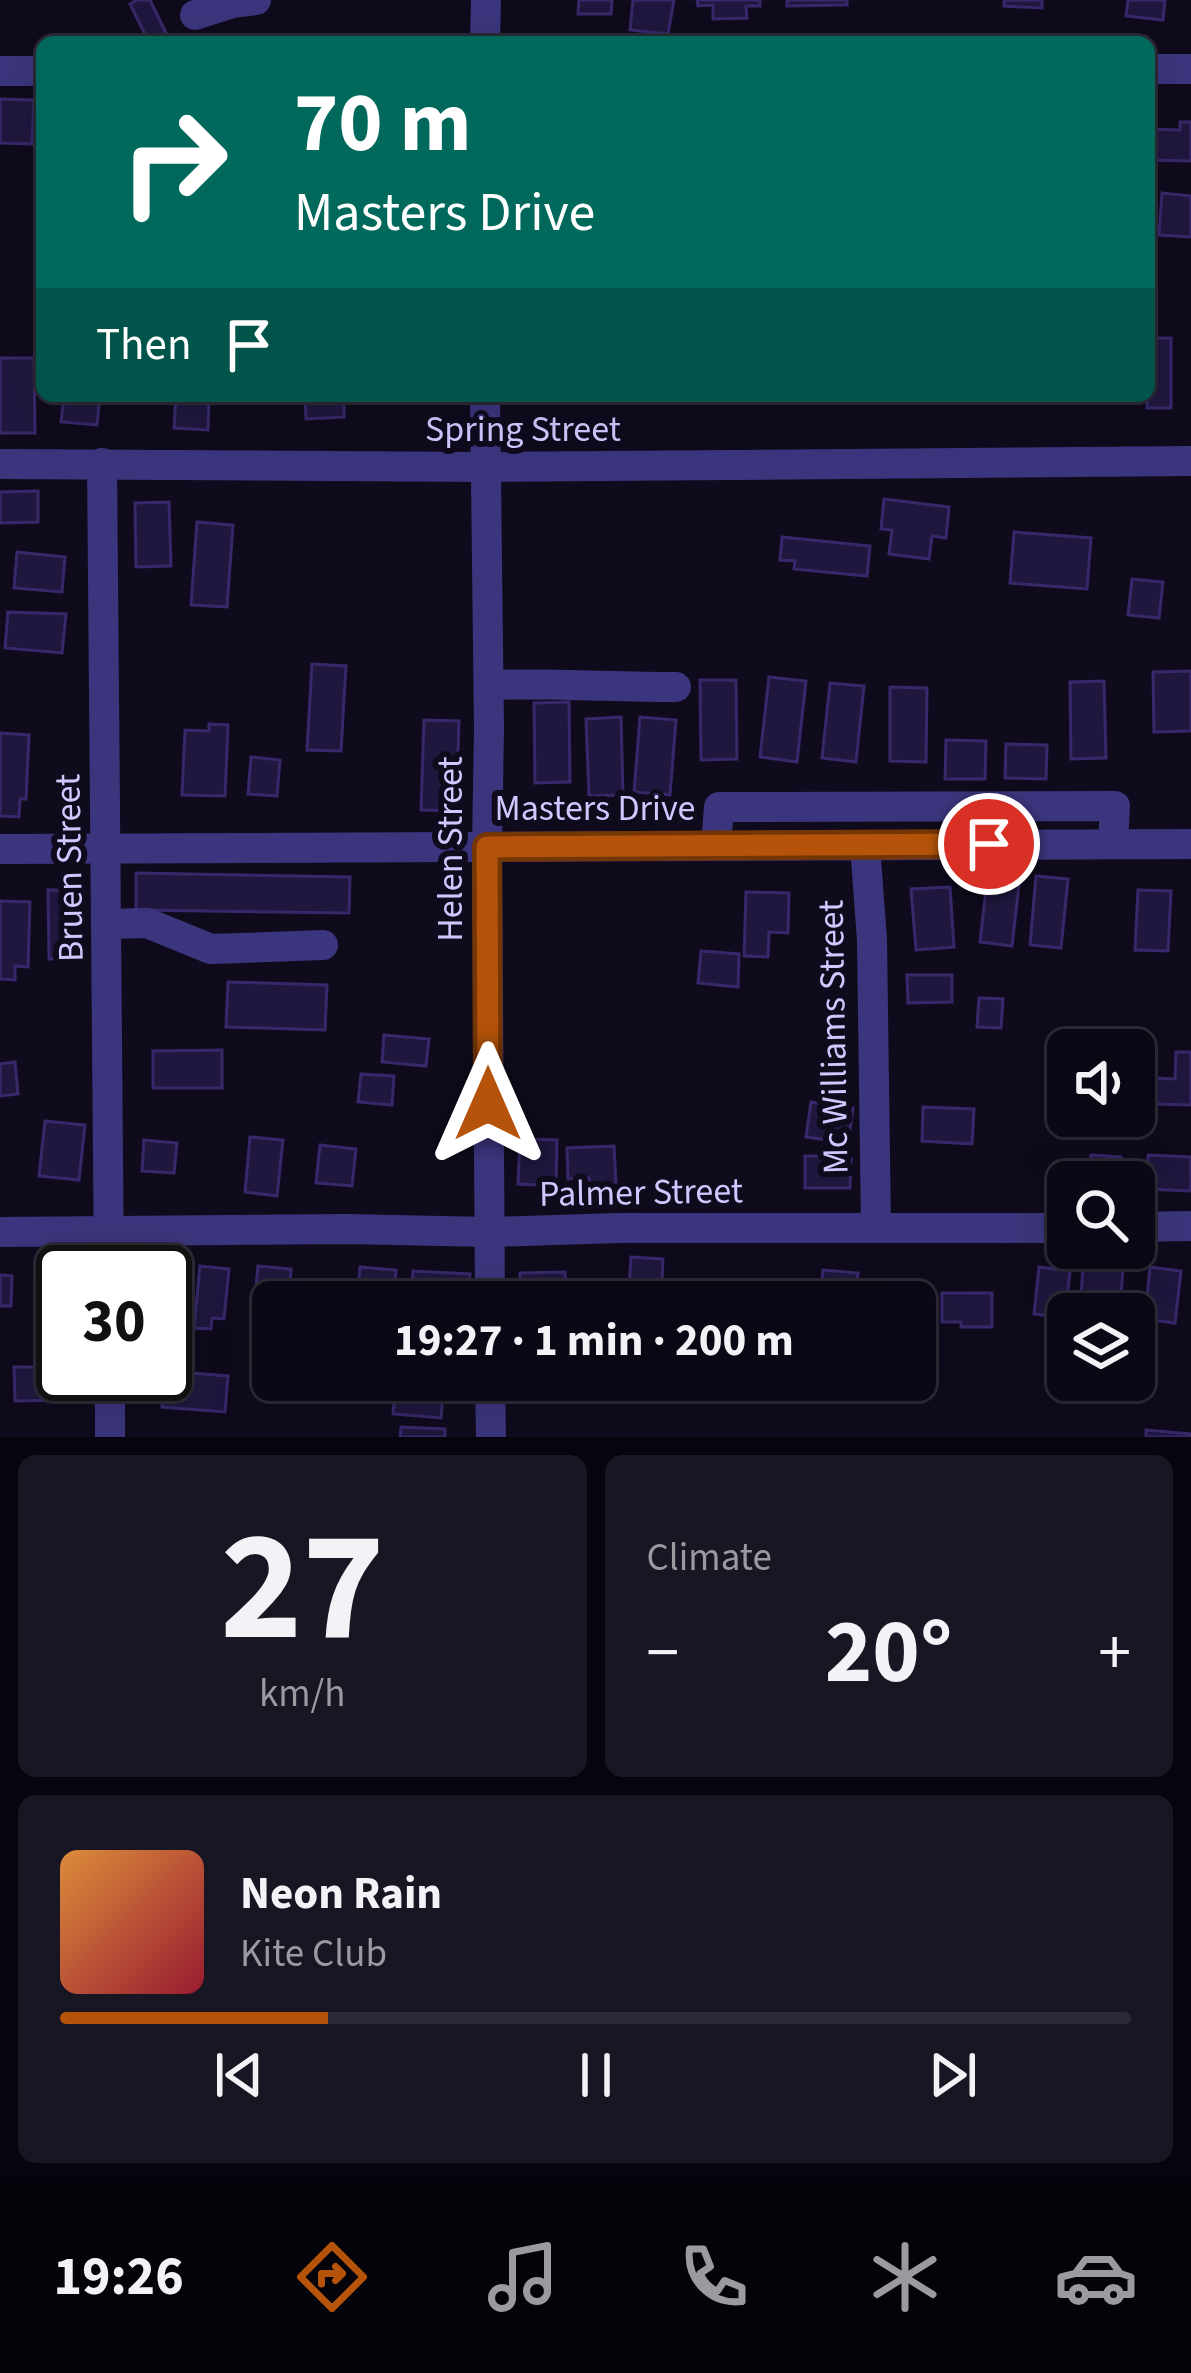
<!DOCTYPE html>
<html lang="en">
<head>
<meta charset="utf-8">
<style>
	:root { --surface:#0b0816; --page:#191623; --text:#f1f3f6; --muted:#9a9aa1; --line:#2b2935; --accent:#b45309 }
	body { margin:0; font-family:"Source Sans 3",sans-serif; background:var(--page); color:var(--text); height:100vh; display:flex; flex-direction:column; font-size:45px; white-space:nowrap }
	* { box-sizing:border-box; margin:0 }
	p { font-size:39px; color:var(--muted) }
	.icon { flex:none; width:66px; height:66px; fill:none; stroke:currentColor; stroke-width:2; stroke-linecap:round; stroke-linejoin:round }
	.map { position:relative; height:1437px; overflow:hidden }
	.panel { display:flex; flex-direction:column; gap:18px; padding:18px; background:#06040c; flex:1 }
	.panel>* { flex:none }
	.guide { position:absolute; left:36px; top:36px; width:1119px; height:366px; border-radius:18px; box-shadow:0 12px 48px #0002,0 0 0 3px var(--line); background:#00695c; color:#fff; overflow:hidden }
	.fabs { position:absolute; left:1047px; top:1029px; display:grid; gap:24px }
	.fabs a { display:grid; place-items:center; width:108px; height:108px; border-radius:18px; background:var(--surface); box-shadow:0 12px 48px #0002,0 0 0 3px var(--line); font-size:60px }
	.speed { position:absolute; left:36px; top:1245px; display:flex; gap:24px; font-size:60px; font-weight:700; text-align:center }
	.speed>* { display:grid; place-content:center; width:156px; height:156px; border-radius:50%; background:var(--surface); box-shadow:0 12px 48px #0002,0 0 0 3px var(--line); line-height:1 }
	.speed .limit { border:6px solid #111; border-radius:18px; background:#fff; color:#111 }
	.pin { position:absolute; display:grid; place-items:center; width:102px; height:102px; color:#fff; margin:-51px; border:6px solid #fff; border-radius:50%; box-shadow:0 3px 12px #0007 }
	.me { position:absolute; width:132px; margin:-66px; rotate:0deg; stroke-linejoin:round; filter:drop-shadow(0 0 9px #0008) }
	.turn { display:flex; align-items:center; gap:42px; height:252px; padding:0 60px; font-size:54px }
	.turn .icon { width:156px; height:156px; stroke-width:2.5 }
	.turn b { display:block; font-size:84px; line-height:102px }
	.then { display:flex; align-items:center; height:114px; padding:0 60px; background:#0003; gap:24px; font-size:45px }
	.big { font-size:90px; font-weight:700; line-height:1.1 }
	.panel .tile { flex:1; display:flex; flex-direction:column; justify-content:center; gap:18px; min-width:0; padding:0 42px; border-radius:18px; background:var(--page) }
	.panel .dial { align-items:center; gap:0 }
	.dial b { font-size:156px; line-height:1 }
	.song { display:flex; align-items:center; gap:36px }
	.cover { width:144px; height:144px; border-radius:18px; background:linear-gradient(135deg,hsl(30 70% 55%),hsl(350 70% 35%)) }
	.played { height:12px; border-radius:6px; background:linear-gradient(90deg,var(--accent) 25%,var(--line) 25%) }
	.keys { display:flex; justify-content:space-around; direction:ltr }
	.heat { display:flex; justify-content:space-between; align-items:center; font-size:66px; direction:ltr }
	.panel .tiles { flex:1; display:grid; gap:18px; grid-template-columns:1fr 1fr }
	.tile:last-child { grid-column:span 2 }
	.trip { position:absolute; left:252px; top:1281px; width:684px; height:120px; border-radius:18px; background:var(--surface); box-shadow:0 12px 48px #0002,0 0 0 3px var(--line); font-weight:700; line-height:120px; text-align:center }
	.tab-bar { display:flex; height:192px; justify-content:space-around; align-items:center; background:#040309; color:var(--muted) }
	.tab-bar .icon { width:84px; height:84px }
	.tab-bar .on { color:var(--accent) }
	.tab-bar b { font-size:54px; color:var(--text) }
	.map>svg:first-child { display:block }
</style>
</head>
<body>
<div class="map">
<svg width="1191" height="1437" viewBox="0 0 1191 1437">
	<rect width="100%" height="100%" fill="#0f0b1d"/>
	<g fill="#20173e" stroke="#38286b" stroke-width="3">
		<path d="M137,0h13l19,39 -7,3h-13l-19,-38z"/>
		<path d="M579,0h33l-1,14h-33z"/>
		<path d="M633,0h41l-6,34 -38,-4z"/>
		<path d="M697,0h63v6h-14l1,12 -34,1v-14l-15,1z"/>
		<path d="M787,0h60v5l-60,1z"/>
		<path d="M1004,0h38v8l-38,-2z"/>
		<path d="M1128,0h37l-2,20 -37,-4z"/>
		<path d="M0,99l34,1 -2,44 -32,-1z"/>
		<path d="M1180,122h11v39l-41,-1v-31l30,1z"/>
		<path d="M1162,193l29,3v41l-32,-2z"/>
		<path d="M1149,338h22v70h-24z"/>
		<path d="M0,358h34l1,75h-35z"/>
		<path d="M64,396h36l-3,29 -36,-3z"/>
		<path d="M176,396h33l-1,34 -34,-2z"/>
		<path d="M305,396h39v21l-38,2z"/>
		<path d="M38,491v31l-38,1v-31z"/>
		<path d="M884,499l65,8 -3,31 -14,-2 -3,23 -40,-5 3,-24 -11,-1z"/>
		<path d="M169,502l2,64 -35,1 -1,-64z"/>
		<path d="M197,522l36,3 -6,82 -36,-2z"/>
		<path d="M1014,532l77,6 -4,51 -77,-6z"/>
		<path d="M782,537l88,9 -3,30 -73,-7 1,-8 -15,-1z"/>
		<path d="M17,552l48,5 -3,35 -48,-4z"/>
		<path d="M1132,579l31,3 -4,36 -31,-3z"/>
		<path d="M8,612l58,2 -4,39 -57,-5z"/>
		<path d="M312,664l34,2 -5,85 -34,-1z"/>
		<path d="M1191,671v60l-37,1 -1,-60z"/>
		<path d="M769,677l37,4 -9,81 -37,-5z"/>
		<path d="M700,680h36l1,79 -36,1z"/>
		<path d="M1104,681l2,77 -35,1 -1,-77z"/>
		<path d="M830,683l34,3 -8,76 -34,-4z"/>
		<path d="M890,687l37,1 -1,74 -36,-1z"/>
		<path d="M569,702l1,80 -35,1 -1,-80z"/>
		<path d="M621,717l2,78 -34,1 -3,-77z"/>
		<path d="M640,717l36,3 -6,75 -36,-3z"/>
		<path d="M424,720l35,1 -3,90 -35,-1z"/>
		<path d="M209,724l19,1 -3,71 -43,-1 3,-65 24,1z"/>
		<path d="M0,733l29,2 -3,64h-6l-1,18 -19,-1z"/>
		<path d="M946,740l40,1 -1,38h-40z"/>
		<path d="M1006,744l41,1 -1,34 -41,-1z"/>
		<path d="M251,757l29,3 -3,36 -29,-2z"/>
		<path d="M136,873l214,4 -1,36 -213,-3z"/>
		<path d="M1036,876l32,3 -7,69 -31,-3z"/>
		<path d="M987,881l32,4 -7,61 -32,-4z"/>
		<path d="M950,887l4,60 -38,3 -5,-61z"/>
		<path d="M48,890h30v69h-29z"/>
		<path d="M1138,890l33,1 -3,60 -33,-1z"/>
		<path d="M746,892l43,1 -1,40 -19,-1 -1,25 -24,-1z"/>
		<path d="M0,901l30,1 -2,65 -13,-1v14l-15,-1z"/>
		<path d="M701,951l38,3 -1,33 -40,-4z"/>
		<path d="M907,975h45v27l-44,1z"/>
		<path d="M228,982l99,3 -2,45 -99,-3z"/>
		<path d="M979,998l24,1 -2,29 -24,-1z"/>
		<path d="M384,1035l45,4 -3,27 -44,-4z"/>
		<path d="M222,1050v38h-69v-37z"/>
		<path d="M1176,1052h15v53l-36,-1 1,-26 19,1z"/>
		<path d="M15,1062l3,32 -18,2v-32z"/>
		<path d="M361,1074l33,2 -2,29 -34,-3z"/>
		<path d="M811,1102l42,6 -5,35 -42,-6z"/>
		<path d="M923,1107l51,2 -2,35 -50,-3z"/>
		<path d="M45,1121l40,4 -6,55 -40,-4z"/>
		<path d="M250,1137l33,3 -6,56 -32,-4z"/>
		<path d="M520,1139l37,1 -1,46 -38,-2z"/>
		<path d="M144,1140l33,3 -3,30 -32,-2z"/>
		<path d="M320,1145l36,4 -4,37 -36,-3z"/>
		<path d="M614,1146l2,37 -26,1 -1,-6 -21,1 -1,-31z"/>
		<path d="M1091,1155l30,2 -2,25h-30z"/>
		<path d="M1148,1155l43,2v34l-45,-2z"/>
		<path d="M805,1156h46l-1,32h-45z"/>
		<path d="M631,1257l32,2 -2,43h-33z"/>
		<path d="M1083,1265l40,2 -3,47 -40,-1z"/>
		<path d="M200,1266l29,3 -5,50 -12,-1 -1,11 -17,-1z"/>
		<path d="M258,1266l33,3 -2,33h-16v8l-11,-1 2,-22h-8z"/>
		<path d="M360,1267l36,3 -3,32h-36z"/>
		<path d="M1039,1267l31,4 -5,47 -31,-4z"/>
		<path d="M1150,1267l31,4 -6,52 -30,-4z"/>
		<path d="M823,1270l35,3 -3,29h-35z"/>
		<path d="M42,1271l36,1h-15v27h-22z"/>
		<path d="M413,1271l57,3 -2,28h-57z"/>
		<path d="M565,1272l1,21h-11v9h-35v-29z"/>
		<path d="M0,1275l12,1 -1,30h-11z"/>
		<path d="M942,1293h50v34h-31v-5h-19z"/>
		<path d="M882,1298l48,2 -1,28h-14v-26h-33z"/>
		<path d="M35,1355h28v19h8v26l-56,1 -1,-34h21z"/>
		<path d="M165,1371l63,5 -3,36 -63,-5z"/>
		<path d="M408,1380h36l-3,38 -48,-4 3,-33z"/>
		<path d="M401,1427l44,2v8h-45z"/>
		<path d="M1146,1430l45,4v3h-45z"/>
	</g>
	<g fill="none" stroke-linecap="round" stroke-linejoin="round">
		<g stroke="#3b357d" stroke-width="30">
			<path d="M195,15l38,-12 23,-3"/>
			<path d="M485,42l1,-42"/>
			<path d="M1149,69h42"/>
			<path d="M0,71h42"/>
			<path d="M485,396l4,332 -2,119 3,455"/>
			<path d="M102,463l7,809"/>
			<path d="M0,464l485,3 706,-6"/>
			<path d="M489,685c62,-2 125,2 187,2"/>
			<path d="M716,845l3,-38 396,-1 -2,38"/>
			<path d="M865,845l7,95 4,288"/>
			<path d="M0,849l1191,-5"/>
			<path d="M107,924l40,-1 64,26 112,-4"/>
			<path d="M1134,1227l57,-1"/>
			<path d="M0,1232l347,-3 142,3 129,-4h450"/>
			<path d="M110,1374v63"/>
			<path d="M490,1380l1,57"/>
		</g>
	</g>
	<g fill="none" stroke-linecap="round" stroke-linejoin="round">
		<g stroke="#753606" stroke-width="30">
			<path id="route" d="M488,1104l-1,-257 502,-3"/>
		</g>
		<use href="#route" stroke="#b45309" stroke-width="21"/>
	</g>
	<g text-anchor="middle" stroke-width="12" stroke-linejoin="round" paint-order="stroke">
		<g font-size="36" fill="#d0c7ff" stroke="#0f0b1d">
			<text x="523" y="441">Spring Street</text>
			<text x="595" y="820">Masters Drive</text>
			<text transform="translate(449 849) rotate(-90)" y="13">Helen Street</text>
			<text transform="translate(68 868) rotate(-91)" y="13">Bruen Street</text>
			<text transform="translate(832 1037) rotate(-91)" y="13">Mc Williams Street</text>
			<text transform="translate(641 1191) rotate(-1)" y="13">Palmer Street</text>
		</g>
	</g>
</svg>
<div class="fabs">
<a><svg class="icon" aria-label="sound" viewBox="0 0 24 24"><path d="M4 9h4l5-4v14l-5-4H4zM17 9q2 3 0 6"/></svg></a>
<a><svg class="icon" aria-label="search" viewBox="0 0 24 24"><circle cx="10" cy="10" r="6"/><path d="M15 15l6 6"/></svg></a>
<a><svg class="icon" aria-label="layers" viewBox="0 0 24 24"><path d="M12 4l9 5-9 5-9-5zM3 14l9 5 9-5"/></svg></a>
</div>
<div class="speed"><div class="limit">30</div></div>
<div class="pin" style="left:989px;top:844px;background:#d93025"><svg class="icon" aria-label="arrive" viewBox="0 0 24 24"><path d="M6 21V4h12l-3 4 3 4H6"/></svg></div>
<svg class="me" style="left:488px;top:1104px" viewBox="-20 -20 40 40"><path d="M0-17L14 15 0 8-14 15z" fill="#b45309" stroke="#fff" stroke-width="4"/></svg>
<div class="trip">19:27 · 1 min · 200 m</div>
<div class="guide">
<div class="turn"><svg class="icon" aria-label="right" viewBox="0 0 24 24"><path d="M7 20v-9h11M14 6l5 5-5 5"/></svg><div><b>70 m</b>Masters Drive</div></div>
<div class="then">Then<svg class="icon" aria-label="arrive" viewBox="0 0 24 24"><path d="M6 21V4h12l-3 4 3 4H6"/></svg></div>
</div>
</div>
<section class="panel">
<div class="tiles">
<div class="tile dial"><b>27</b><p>km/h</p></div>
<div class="tile"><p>Climate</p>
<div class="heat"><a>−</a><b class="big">20°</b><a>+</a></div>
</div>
<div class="tile">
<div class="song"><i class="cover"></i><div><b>Neon Rain</b><p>Kite Club</p></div></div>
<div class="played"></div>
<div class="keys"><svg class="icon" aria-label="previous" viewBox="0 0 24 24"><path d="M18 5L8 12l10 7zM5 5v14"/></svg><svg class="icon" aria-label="pause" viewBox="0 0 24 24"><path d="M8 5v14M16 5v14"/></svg><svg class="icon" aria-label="next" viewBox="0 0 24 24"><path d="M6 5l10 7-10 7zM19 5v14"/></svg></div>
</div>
</div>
</section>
<nav class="tab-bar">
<b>19:26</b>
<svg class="icon on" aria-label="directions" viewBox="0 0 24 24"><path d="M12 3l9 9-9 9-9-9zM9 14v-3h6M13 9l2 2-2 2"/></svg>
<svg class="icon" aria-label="music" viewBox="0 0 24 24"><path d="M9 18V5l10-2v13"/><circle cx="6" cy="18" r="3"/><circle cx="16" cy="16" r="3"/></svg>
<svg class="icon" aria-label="phone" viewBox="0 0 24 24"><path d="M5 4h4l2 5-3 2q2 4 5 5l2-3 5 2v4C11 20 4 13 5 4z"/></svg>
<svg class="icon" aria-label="climate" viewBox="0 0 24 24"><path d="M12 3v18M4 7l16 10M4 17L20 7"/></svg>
<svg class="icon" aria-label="car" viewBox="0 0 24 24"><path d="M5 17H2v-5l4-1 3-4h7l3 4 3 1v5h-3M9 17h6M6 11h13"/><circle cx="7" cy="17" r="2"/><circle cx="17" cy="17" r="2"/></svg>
</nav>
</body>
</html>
